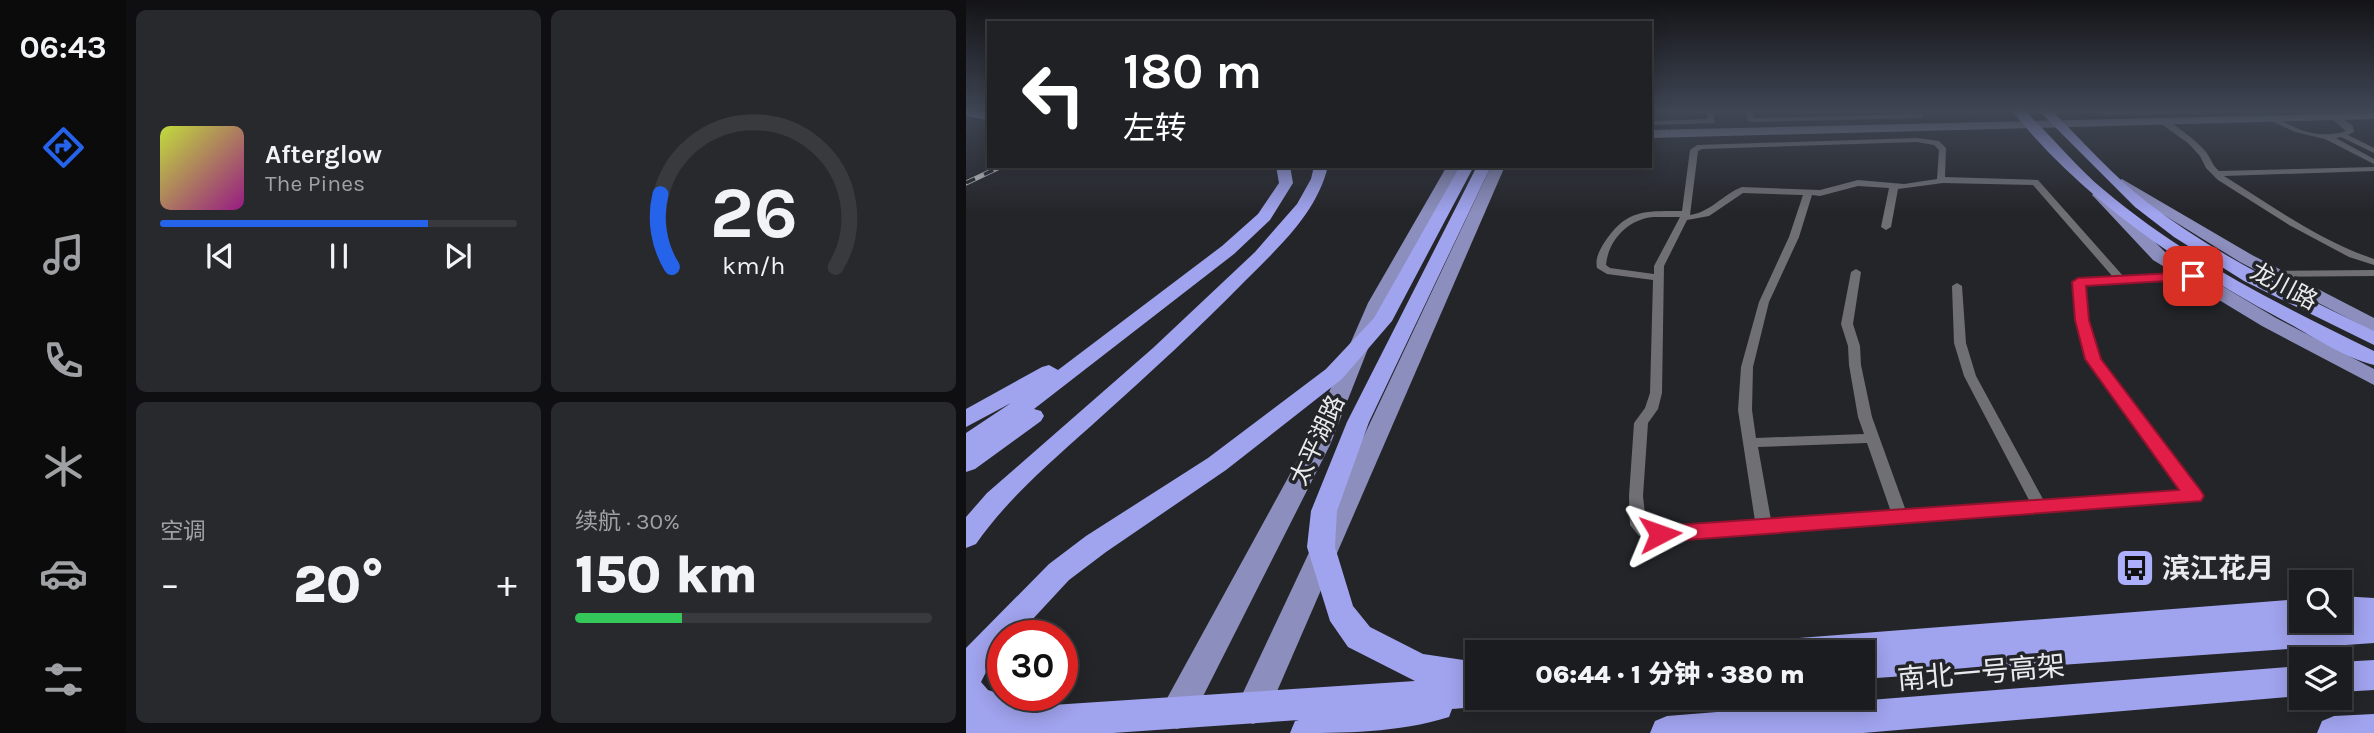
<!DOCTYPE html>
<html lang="zh">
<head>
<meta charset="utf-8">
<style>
	:root { --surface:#1b1c1f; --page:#28292c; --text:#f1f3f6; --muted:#a0a1a4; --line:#393a3d; --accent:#2563eb }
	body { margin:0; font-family:Karla,"Noto Sans SC",sans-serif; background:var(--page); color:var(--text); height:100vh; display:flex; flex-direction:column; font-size:26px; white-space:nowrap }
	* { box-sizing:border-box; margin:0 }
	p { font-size:23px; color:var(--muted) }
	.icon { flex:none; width:38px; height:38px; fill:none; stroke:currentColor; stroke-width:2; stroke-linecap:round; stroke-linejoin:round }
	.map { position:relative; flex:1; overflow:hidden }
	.side { display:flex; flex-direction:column; gap:10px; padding:10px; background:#0f0f11; width:840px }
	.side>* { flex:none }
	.hud { position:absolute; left:21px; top:21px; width:665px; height:147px; border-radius:0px; box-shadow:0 4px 18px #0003,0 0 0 2px var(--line); background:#202124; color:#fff; overflow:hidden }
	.controls { position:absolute; left:1323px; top:570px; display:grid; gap:14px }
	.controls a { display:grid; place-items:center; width:63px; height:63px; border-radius:0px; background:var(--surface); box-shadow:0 4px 18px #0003,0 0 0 2px var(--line); font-size:35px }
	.speed { position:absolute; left:21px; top:620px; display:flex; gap:14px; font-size:35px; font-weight:700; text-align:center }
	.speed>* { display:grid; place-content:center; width:91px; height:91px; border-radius:50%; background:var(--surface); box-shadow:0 4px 18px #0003,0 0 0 2px var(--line); line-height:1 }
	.speed .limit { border:10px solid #d22; background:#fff; color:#111 }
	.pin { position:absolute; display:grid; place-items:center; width:60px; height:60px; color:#fff; margin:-30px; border-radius:14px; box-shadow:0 4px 10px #0006 }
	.me { position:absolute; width:77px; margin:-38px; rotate:86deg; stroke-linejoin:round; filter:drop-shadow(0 0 5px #0008) }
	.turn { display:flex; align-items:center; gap:24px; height:147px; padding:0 21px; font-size:32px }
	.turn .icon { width:91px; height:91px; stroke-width:2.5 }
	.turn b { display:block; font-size:49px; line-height:60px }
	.big { font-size:52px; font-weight:800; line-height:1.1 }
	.side .card { flex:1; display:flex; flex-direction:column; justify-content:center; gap:10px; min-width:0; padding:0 24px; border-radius:10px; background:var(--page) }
	.side .dial { align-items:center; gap:0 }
	.dial svg { height:182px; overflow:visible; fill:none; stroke:var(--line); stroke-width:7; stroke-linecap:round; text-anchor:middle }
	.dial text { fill:var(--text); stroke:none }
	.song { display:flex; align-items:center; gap:21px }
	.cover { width:84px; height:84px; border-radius:10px; background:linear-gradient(135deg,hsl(70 70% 55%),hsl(310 70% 35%)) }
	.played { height:7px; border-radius:4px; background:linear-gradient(90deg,var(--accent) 75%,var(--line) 75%) }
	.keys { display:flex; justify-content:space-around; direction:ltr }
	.heat { display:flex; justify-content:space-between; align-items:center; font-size:38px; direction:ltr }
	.charge { height:10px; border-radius:5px; background:linear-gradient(90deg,#34c759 30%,var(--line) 0) }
	.side .tiles { flex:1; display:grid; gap:10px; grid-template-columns:repeat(2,1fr) }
	.trip { position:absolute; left:499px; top:640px; width:410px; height:70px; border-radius:0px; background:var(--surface); box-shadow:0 4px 18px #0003,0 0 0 2px var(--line); font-weight:800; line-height:70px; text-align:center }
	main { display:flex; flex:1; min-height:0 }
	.tabs { display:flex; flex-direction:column; width:126px; justify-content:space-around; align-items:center; background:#0b0b0c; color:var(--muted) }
	.tabs .icon { width:49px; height:49px }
	.tabs .active { color:var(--accent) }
	.tabs b { font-size:32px; color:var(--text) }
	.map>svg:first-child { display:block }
</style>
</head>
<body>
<main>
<nav class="tabs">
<b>06:43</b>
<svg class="icon active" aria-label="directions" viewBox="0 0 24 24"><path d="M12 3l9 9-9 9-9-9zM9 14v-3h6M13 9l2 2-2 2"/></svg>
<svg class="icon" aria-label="music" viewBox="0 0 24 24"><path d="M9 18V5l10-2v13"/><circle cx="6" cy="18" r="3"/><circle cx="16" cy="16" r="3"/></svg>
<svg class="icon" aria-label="phone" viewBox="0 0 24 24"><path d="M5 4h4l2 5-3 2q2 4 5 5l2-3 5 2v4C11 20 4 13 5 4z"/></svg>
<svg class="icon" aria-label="climate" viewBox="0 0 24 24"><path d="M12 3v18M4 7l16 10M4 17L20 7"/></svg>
<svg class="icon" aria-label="car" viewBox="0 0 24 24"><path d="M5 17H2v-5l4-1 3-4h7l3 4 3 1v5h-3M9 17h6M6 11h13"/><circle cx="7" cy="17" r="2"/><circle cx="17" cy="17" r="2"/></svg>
<svg class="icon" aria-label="filters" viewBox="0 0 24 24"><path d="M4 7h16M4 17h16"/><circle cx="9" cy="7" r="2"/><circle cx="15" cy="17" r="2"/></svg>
</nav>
<section class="side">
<div class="tiles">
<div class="card">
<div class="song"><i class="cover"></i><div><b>Afterglow</b><p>The Pines</p></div></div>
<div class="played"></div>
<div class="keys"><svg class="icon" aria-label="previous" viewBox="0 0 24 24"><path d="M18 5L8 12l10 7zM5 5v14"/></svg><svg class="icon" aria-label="pause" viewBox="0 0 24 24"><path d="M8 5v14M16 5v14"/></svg><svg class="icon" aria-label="next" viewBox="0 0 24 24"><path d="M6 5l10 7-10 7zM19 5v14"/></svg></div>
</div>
<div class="card dial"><svg viewBox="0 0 100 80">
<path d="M14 69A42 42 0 1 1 86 69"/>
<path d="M14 69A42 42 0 0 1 9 37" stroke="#2563eb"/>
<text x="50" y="56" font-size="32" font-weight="700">26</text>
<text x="50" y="72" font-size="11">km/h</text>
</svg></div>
<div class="card"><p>空调</p>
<div class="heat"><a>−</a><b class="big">20°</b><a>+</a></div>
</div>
<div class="card"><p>续航 · 30%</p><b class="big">150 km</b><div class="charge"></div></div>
</div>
</section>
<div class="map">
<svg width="1408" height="733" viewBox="0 0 1408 733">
	<rect width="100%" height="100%" fill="#242529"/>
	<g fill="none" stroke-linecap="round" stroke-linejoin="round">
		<g fill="#6f6f74" fill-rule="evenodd">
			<path d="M740,111h7l2,12 -65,2v-4l58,-2z"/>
			<path d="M780,111h7l1,7 166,-4 4,2 -4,2 -169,4 -4,-2z"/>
			<path d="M1003,111h9l-4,2z"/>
			<path d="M1123,111h115l-4,2 -93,2z"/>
			<path d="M1366,115h6l15,11 1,6 -6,3 26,13v5l-33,-16 -5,1 38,21v5l-49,-25 -30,-7 -31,-14c10,-4 26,8 37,12 15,5 30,6 45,1l-14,-12z"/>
			<path d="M1194,119h6c14,10 29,20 40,33 5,7 7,14 13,19l155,-4v4l-150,5c48,30 96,65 150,83v6l-25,-8 -60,-32 -71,-45 -12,-12 -6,-12 -12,-13 -28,-20z"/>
			<path d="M951,138l22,3 7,7 -1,29 93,3 86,97 73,-2 1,2 -5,3 -108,5 3,35 11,39 100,133 2,4 -2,4 -539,40 -21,-4 -9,-11 -1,-29 5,-73 11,-15 5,-15 3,-113 -46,-6 -10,-6c-2,-9 2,-17 7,-25 22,-34 41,-32 78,-32l8,-61 7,-5zM951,142l17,3 5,5 -2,29 -33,5 -46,-4 -38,10 -78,-3c-19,7 -31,25 -52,28l8,-64 4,-2zM977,183l90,2 80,92 -34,2 -5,3 2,38 11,39 95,132 -138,10 -68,-125 -10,-33 -4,-57 -5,-3 -5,3 2,57 10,33 66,126 -124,9 -34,-94 -11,-52 -1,-19 -7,-22 8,-52 -5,-3 -5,3 -10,52 7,22 1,19 9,52 6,17 -108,4 -4,-28 1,-43 16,-65 30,-65 13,-42 8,1 38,-10 31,2 -8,39 5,3 5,-3 7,-38zM777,193l60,2 -14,42 -30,65 -18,65 -3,43 17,111 -95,7 -11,-2 -3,-3 -3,-27 5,-73 10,-14 4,-16 2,-127 23,-46 22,-4zM687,217h27l-26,49v8l-44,-6 -4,-3c2,-25 23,-46 47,-48zM901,443l24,69 -120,8 -13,-73z"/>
			<path d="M1408,270v6l-101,1 -5,-3 5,-3z"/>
		</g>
		<path fill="#7e7f98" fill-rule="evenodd" d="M1408,113v6l-724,19v-8z"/>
		<g fill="#8c8ebd" fill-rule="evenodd">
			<path d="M481,166h14l-75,137 -56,142 -141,279 -12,5 -12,-5 -4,-11 4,-11 141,-257 62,-142z"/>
			<path d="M525,166h14l-240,553 -12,5 -12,-5 -4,-11 4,-11z"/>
			<path d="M1156,179l130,76 122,63v14l-134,-70 -123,-76 -2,-3z"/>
			<path d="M1134,190l5,2 60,60 111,66 98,51v16l-112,-59 -109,-66 -58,-62 -3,-3 3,-3z"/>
		</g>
		<g fill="#a0a3ed" fill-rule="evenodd">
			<path d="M0,111l23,1v8l-23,-4z"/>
			<path d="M1046,111h13c27,25 50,55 79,79 80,68 176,115 270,161v14c-29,-7 -59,-27 -86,-42 -104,-56 -201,-119 -276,-212z"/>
			<path d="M1073,111h13c31,30 61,65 96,92 69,53 148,90 226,128v14l-130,-64 -70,-44 -39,-30z"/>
			<path d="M310,166h14l3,17 -23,37 -36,34 -200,155 7,2 3,5 -3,5 -66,48 -9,3v-39l45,-30 -45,24v-18l76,-42 7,-2 9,5 164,-124 36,-32 21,-31z"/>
			<path d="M348,166h14c-11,47 -50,82 -83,115 -46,47 -94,91 -143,135 -45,41 -91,78 -126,128l-10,4v-31l21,-24 166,-145 102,-96 42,-48 14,-25z"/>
			<path d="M494,166h14l-82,155 -50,58 -116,91 -120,82 -37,28 -51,55h-15v17l-15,16 -7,14 7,8 49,16 378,-25 -67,-34 -18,-26 -23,-74 4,-36 36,-89 130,-256h14l-122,256 -32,89 -2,36 18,59 17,21 53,27 54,8v36h13l-2,5 -11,4 -25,2 -3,8c-51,16 -105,16 -159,16l5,-12 4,-1 -186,13h-147v-85l83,-84 37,-28 122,-78 118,-89 48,-51z"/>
			<path d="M1374,596l34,2v45l-512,36v-26h-91l4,-10 11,-4 515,-40v22h39z"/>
			<path d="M1408,660v30l-34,2v-30z"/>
			<path d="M1335,666v30l-438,37h-213l5,-12 12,-5z"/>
			<path d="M1408,714v19h-57l5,-12 12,-5z"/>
		</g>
		<g stroke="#cccdd0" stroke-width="5">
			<path id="rail" d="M0,183l36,-17"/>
		</g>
		<use href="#rail" stroke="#242529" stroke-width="3.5" stroke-dasharray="10" stroke-linecap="butt"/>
	</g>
	<linearGradient id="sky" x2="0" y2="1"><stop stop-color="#141417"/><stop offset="0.52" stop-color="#3f4654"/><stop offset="1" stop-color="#3f4654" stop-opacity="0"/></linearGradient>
	<rect width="1408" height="213" fill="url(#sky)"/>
	<path fill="#e11d48" stroke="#92132f" stroke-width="2" d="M1227,272l5,2v5l-112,7 3,34 12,39 100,132 3,5 -3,5 -541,41 -7,-2 -3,-6 3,-5 7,-3 519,-36 -94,-131 -10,-39 -3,-38 6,-4z"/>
	<defs>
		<g id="bus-square" transform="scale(2.0125)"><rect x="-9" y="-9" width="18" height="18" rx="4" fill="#acaffb" stroke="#242529"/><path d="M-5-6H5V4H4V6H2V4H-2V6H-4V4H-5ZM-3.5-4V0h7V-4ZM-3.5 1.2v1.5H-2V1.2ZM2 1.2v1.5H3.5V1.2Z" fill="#111"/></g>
	</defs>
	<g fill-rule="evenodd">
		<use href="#bus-square" x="1169" y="568"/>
	</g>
	<g text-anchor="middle" stroke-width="7" stroke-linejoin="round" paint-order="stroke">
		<g font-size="24" fill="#eaebed" stroke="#242529">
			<text transform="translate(1318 286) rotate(28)" y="8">龙川路</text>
			<text transform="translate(351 440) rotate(-65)" y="8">太平湖路</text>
		</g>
		<g font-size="28" font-weight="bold" fill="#eaebed" stroke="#242529" text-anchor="start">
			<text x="1196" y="578">滨江花月</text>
		</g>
		<g font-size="28" fill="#eaebed" stroke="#242529">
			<text transform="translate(1015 672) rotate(-5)" y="10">南北一号高架</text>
		</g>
	</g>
</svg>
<div class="controls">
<a><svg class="icon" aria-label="search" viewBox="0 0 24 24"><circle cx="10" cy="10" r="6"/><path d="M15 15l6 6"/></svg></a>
<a><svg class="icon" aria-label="layers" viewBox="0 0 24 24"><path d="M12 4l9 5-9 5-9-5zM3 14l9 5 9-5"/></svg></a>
</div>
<div class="speed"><div class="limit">30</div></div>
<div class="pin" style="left:1227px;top:276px;background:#d93025"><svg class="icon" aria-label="arrive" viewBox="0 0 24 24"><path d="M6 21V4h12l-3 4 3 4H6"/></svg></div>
<svg class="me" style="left:694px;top:534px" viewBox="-20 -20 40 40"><path d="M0-17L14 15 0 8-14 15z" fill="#e11d48" stroke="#fff" stroke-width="4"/></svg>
<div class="trip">06:44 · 1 分钟 · 380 m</div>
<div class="hud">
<div class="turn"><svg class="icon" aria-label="left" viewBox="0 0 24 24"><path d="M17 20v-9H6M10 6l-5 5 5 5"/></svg><div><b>180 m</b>左转</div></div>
</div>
</div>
</main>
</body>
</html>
